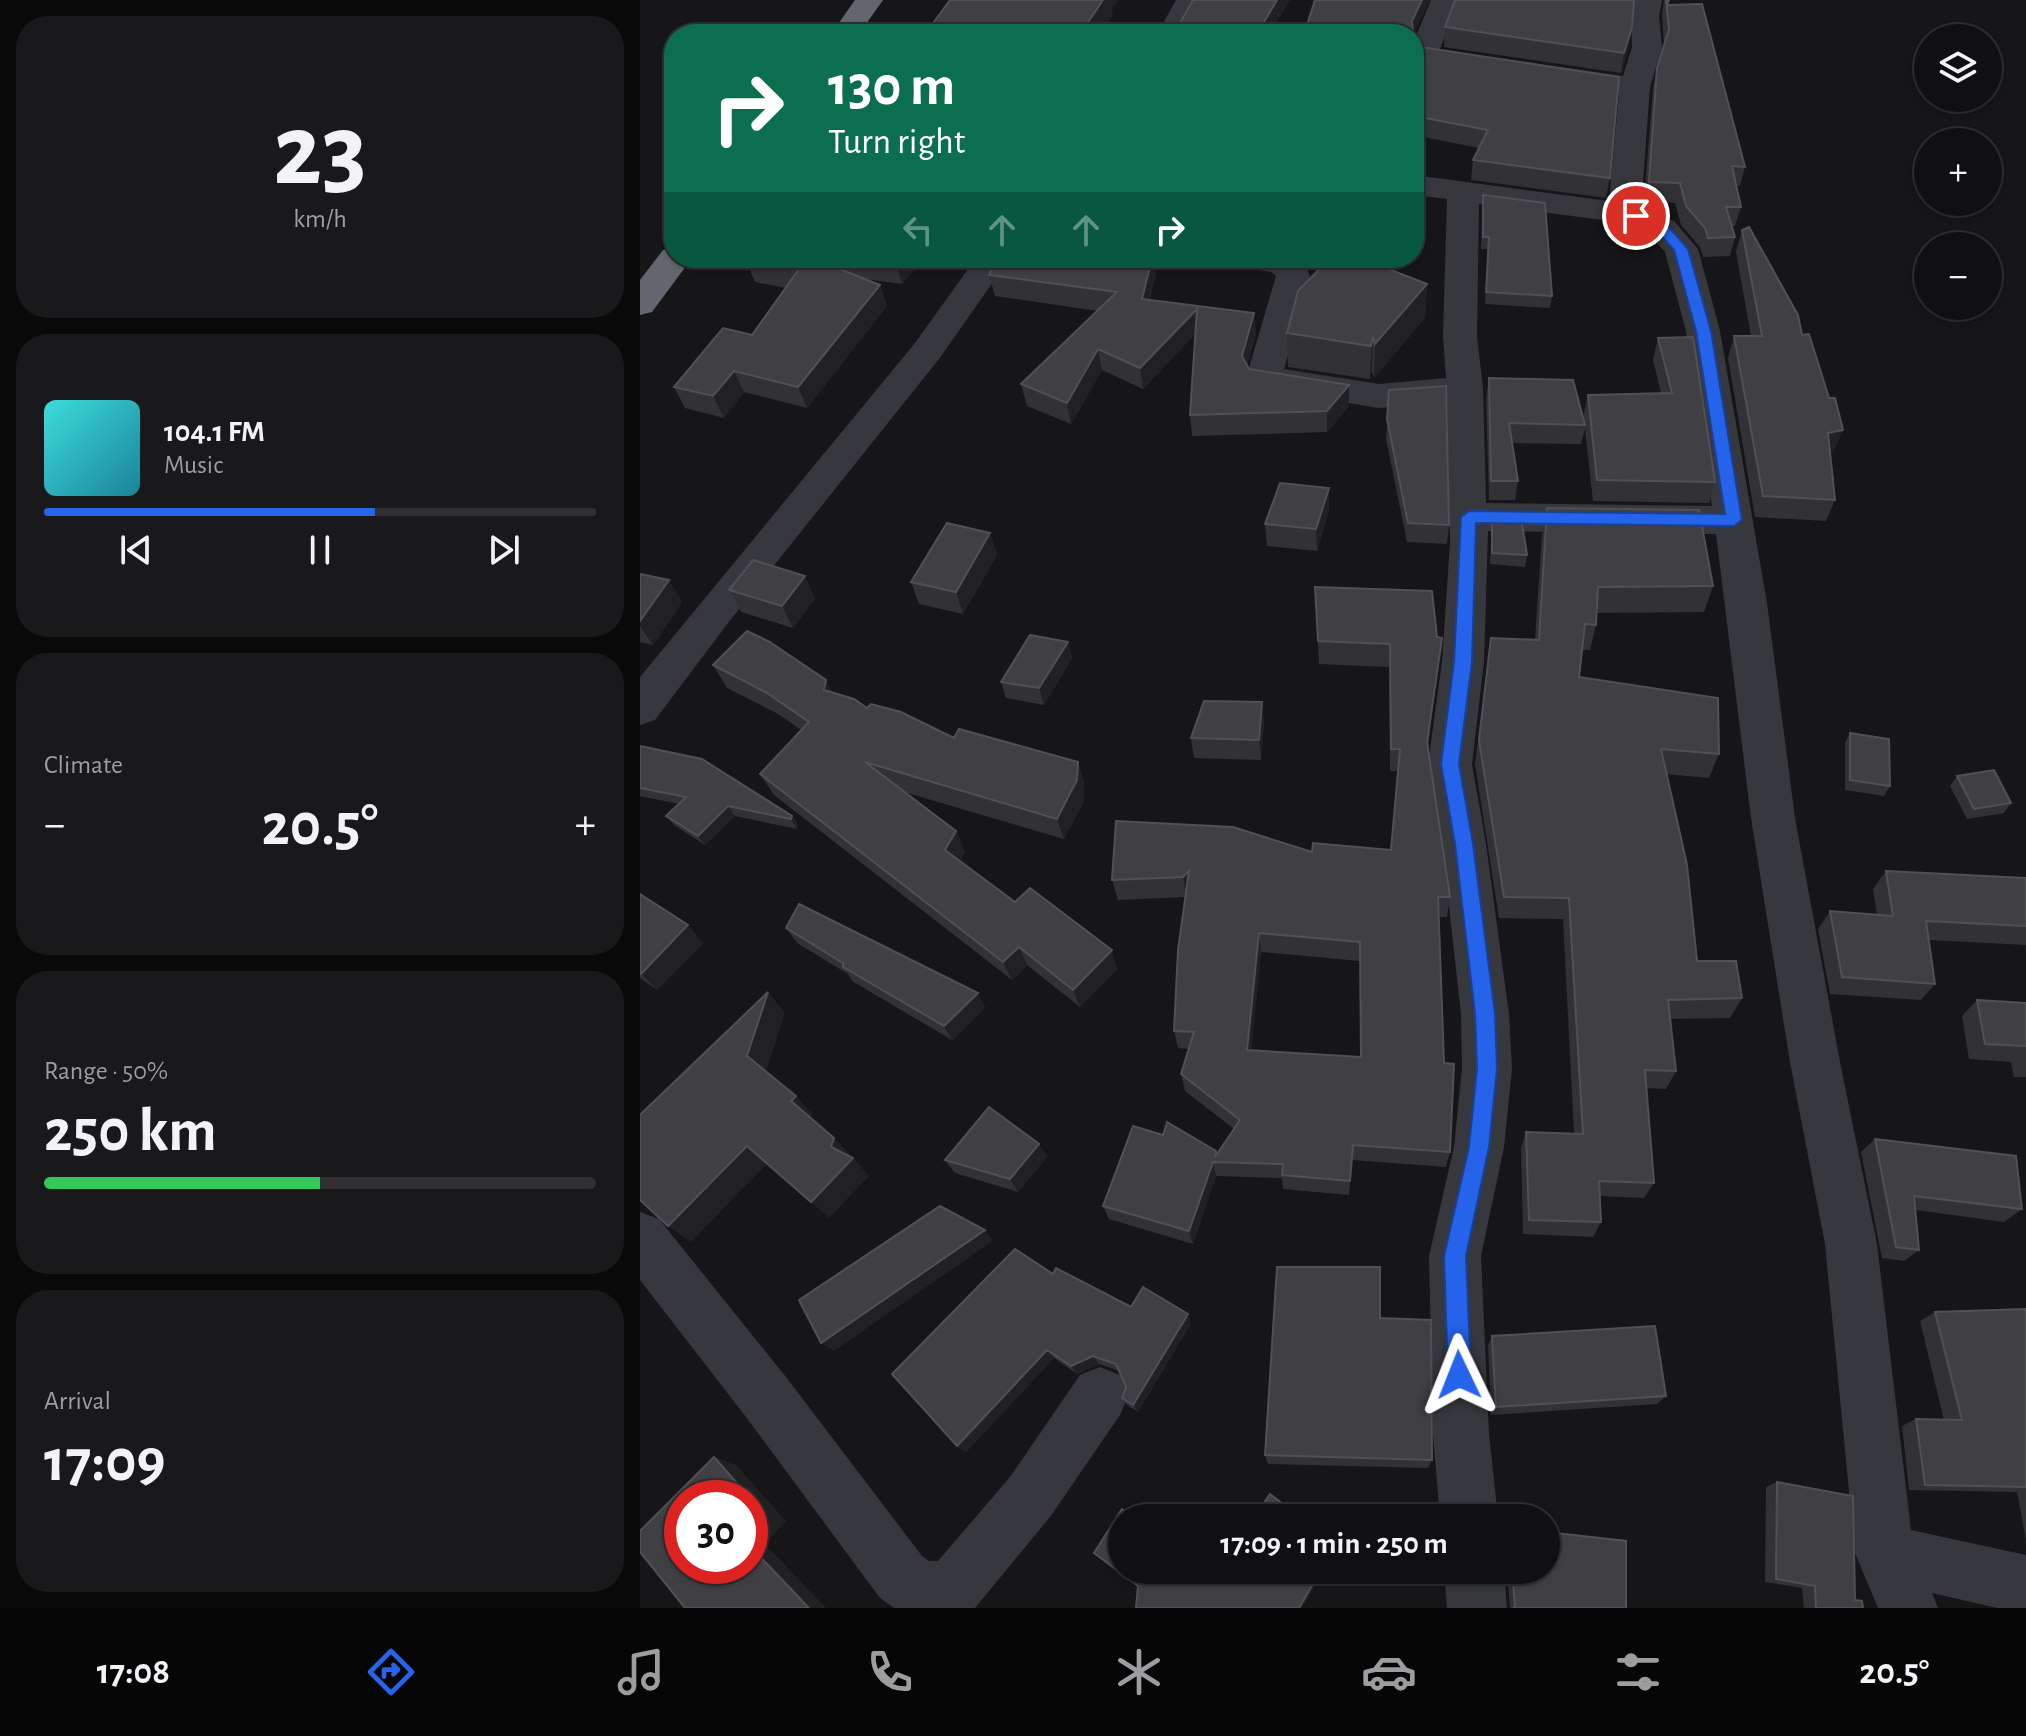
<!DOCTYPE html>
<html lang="en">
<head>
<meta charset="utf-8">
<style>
	:root { --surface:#101012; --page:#19191b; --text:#f1f3f6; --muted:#9c9d9f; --line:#303032; --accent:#2563eb }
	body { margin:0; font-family:"Alegreya Sans",sans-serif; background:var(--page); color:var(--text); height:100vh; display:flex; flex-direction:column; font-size:30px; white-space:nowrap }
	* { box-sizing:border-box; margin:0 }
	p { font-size:26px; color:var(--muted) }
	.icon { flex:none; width:44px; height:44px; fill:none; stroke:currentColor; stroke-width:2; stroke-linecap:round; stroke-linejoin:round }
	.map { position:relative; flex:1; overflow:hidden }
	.panel { display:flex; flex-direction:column; gap:16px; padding:16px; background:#09090a; width:640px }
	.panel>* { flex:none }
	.hud { position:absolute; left:24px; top:24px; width:760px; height:244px; border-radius:32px; box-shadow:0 2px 6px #0004,0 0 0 2px var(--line); background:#0b6e4f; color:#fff; overflow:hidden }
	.tools { position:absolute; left:1274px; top:24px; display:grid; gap:16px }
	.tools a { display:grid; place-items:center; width:88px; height:88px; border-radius:50%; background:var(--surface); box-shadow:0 2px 6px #0004,0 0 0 2px var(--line); font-size:40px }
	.speed { position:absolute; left:24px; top:1480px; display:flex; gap:16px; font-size:40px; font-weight:700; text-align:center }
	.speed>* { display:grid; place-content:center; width:104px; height:104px; border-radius:50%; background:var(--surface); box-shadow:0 2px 6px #0004,0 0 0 2px var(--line); line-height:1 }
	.speed .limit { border:12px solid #d22; background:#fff; color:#111 }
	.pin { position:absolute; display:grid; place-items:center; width:68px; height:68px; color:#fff; margin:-34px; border:4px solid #fff; border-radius:50%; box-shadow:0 2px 8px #0007 }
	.me { position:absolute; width:88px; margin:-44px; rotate:358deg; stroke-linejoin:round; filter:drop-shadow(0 0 6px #0008) }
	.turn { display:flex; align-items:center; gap:28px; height:168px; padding:0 32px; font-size:36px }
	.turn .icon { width:104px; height:104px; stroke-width:2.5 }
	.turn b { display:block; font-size:56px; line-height:68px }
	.lanes { display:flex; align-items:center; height:76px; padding:0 32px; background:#0003; justify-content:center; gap:40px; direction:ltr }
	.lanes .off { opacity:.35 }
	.big { font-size:60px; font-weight:700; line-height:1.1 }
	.panel .tile { flex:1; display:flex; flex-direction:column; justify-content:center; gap:12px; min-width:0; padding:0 28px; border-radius:32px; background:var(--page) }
	.panel .dial { align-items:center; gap:0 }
	.dial b { font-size:104px; line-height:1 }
	.song { display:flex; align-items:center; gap:24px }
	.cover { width:96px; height:96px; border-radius:12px; background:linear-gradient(135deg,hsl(180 70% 55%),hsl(190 70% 35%)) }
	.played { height:8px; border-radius:4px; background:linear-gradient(90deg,var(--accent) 60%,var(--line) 60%) }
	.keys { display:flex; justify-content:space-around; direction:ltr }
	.heat { display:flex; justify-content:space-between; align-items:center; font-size:44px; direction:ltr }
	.charge { height:12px; border-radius:6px; background:linear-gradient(90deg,#34c759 50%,var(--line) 0) }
	.trip { position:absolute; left:468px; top:1504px; width:452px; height:80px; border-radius:40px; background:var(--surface); box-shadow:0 2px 6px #0004,0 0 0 2px var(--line); font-weight:700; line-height:80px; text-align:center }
	.tab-bar { display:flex; height:128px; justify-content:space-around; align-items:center; background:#060607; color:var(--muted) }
	.tab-bar .icon { width:56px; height:56px }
	.tab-bar .current { color:var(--accent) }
	.tab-bar b { font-size:36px; color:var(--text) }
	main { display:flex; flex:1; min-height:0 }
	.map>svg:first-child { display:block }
</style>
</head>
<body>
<main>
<section class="panel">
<div class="tile dial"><b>23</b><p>km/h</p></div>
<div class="tile">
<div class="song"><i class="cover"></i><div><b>104.1 FM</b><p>Music</p></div></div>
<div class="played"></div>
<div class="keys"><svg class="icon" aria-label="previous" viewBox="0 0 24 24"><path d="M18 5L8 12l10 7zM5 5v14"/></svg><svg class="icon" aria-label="pause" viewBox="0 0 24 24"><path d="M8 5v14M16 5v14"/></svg><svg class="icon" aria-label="next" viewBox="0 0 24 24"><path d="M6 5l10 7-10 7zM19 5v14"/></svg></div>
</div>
<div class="tile"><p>Climate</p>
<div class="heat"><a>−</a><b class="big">20.5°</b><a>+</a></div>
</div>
<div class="tile"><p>Range · 50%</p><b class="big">250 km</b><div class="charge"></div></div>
<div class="tile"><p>Arrival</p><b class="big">17:09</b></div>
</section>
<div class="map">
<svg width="1386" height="1608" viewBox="0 0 1386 1608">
	<rect width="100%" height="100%" fill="#161618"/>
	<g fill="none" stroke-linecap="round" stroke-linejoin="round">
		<g fill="#37383d" fill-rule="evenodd">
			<path d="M536,0h28l-19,34h-28z"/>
			<path d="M791,0h28l-19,49 42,7 5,6 -5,6 -10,3 -58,-9v-21z"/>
			<path d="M994,0h28l-3,16 3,31 -12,40 -9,121 33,13 24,28 22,82 47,272 28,215 45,244 37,182 34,286 115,25v53h-29l-65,-15 6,15h-60l-23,-55 -30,-309 -35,-182 -39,-244 -35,-284 -228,-3 -4,131 -12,102 14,80 23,170 3,54 -8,79 -23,109 8,178 9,84h-58l-7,-84 -4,-178 25,-109 8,-79 -1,-54 -19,-170 -14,-80 14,-102 8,-119 -3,-140 -68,5 -128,-21 -5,-9 30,-102 -5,-4 -34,-6 -5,-8h66l4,1 8,17 -26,93 95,15 67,-6 -3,-41 4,-138 -33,-4v-20l195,26 10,-107 -70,-12 -4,-6 4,-6 11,-3 63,9 9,-29 -1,-31zM839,204l139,18 32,13 15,17 21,79 26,175 -226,-3 -3,-115 -6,-51z"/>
			<path d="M336,258h34l-71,101 -211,264 -73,97 -15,5v-48l275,-334z"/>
			<path d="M0,1212l19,7 127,158 136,179 7,5h9l72,-84 70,-102 20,-8 20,8 8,20 -8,20 -70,102 -75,91h-81l-14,-10 -134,-181 -106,-137z"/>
			<path d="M804,1570h60l3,38h-60z"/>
		</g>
		<g fill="#63666e" fill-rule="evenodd">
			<path d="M215,0h28l-24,34h-28z"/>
			<path d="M34,248v10h18l-40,54 -12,3v-35l23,-30z"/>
		</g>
	</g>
	<g fill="#323236" fill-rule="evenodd">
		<path d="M1024,0h6l-2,5 77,162 -5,19 -4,-1 5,22 -6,19h-3l3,11 -5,19 -27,1 -3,-10 -19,-22 -6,-22 -31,-2 9,-113 4,-20 7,-25 -2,-27z"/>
		<path d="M805,27h187l-3,20 -8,26 -177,-26z"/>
		<path d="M774,40v6l196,132 -4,20 -135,-18 2,-20 6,-12 -65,-13z"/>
		<path d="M843,195l69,101 -2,12 -65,-4 3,-55h-7z"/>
		<path d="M1102,230l60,105 32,116 -4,1 5,48 -9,21 -71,-4 -27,-159 6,-22h17l-15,-84z"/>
		<path d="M105,258h179l-22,26 -37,-5 15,6 7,21 -80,102 -63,-16 -20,26 -39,-10 -11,-21 78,-52 34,-47 -31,-6z"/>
		<path d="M358,258h157l1,13 -6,29 104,13 2,21 -9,31 2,4 100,37 -22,26 -135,4 -2,-21 5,-81 -52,55 -41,-19 -31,54 -44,-18 -6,-22 77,-73 -103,-15 -6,-21z"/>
		<path d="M787,284l-2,34 -51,60 -2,-7 -2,8 -82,-12 -1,-34z"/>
		<path d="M1018,338l57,144 -6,21 -116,-2 -8,-72 -4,15 -69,-1 6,38 -3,19h-26l-3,-102 3,-20 94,39 5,-22 73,-2 -8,-33z"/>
		<path d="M749,390l60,135 -2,19 -40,-2 -21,-103z"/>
		<path d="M689,488v22l-12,41 -50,-5 -2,-22z"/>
		<path d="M907,508l166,78 -9,26 -107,1 -1,12 -6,25h-8l-3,27 140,77 -10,24 -43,-4 31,187 45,37 -12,20 -60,1 6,52 -10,18 -20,-1 8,95 -10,15 -44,-2 1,26 -8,15 -70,-3 -2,-86 5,-16 48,1 -11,-214 -64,-1 -24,-154 16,-126 44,1 7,-104z"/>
		<path d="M852,523l35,32 -2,12 -35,-3z"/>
		<path d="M350,533l7,22 -34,59 -44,-10 -8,-22z"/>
		<path d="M0,574l42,28 -29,43 -13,-3z"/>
		<path d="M675,587l122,50 5,1 -14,107 22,152 -3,20h-8l5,146 6,89 -4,15 -94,-7 -3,35 -66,-6 -1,-11 -66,-2 -23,68 -84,-25 -6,-13 113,-55 1,2 17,-24 -49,-38 -4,-17 8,-25 -11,-1 -4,-17 11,-134 -67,3 -6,-20 200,-28 79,-2 7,-79h-8l-1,-104 -70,-3zM621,952l99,9v96l-109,-7z"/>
		<path d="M89,590l86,8 -22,30 -52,-16z"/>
		<path d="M428,642l4,16 -28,47 -38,-7 -5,-16z"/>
		<path d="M73,665l120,28 34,15 87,30 124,24 6,22v17l-20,38 -160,-47 52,39 9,21 -5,8 55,42 102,67 -37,38 -53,-42 -15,15 -238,-185 -14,-21 41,-44 -21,-15 -53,-27z"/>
		<path d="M622,702l2,21 -3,37 -67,-2 -3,-20z"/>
		<path d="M1210,733l40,53 -6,10 -39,-6v-47z"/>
		<path d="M0,746l152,70 6,9 -1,4 -62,-13 -30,29 -31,-20 -8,-9 13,-12 -39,-8z"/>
		<path d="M1317,776l54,27 -7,10 -37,6 -17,-33z"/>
		<path d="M1246,871l140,7v67l-97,-5 6,44 -14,16 -91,-6 -12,-65 12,-18 47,4 -4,-26z"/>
		<path d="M0,894l63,49 -46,47 -17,-12z"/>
		<path d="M146,928l199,79 -33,33 -100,-59 -4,-7 -51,-31z"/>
		<path d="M1337,1000l49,3v74h-12l-3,-15 -42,-3 -7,-43z"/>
		<path d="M1235,1139l147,70 -18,13 -88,-12 3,40 -15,11 -22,-3 -21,-106z"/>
		<path d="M399,1144l8,13 -29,35 -63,-19 -10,-13z"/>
		<path d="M413,1274l78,33 60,16 -53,89 -11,-7 -5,-7 4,-11 -7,-16 -20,-7 -22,10 -23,-16 -88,94 -9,-6z"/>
		<path d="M1386,1309v231l-9,-48 -108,-2 -7,-64 14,-7 28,1 -24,-99 15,-9z"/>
		<path d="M852,1336l174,60 -9,8 -166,11 -3,-70z"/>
		<path d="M625,1455l167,5 -4,8 -160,-4z"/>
		<path d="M1137,1482l78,118 8,8h-59l-2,-20 -37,-6 1,-95z"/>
		<path d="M867,1570h39l80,38h-116z"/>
	</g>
	<g fill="#212124">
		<path d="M463,0h15l-6,9 1,6 -13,19h-20z"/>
		<path d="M637,0h13l-20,34h-13z"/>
		<path d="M782,0h8l-16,34 -2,-13z"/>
		<path d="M992,27l-3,20 -8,26 3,-20z"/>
		<path d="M156,258h8l5,13 -6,20 -9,-25z"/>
		<path d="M256,258h28l-22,26 -7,-25z"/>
		<path d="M512,258h3l1,13 -11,50 -3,-22z"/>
		<path d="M787,284l-2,34 -51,60 1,-34z"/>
		<path d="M240,285l7,21 -80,102 -9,-21z"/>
		<path d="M557,309l2,21 -56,59 -3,-21z"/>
		<path d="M614,313l2,21 -13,43 -1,-21z"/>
		<path d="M733,337l-1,34 -2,8 1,-33z"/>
		<path d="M458,349l4,21 -31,54 -4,-21z"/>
		<path d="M94,371l10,21 -20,26 -11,-22z"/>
		<path d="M709,385v21l-22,26v-21z"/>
		<path d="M1203,430l-9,21 -15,4 9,-22z"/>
		<path d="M689,488v22l-12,41 -1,-22z"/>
		<path d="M350,533l7,22 -34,59 -7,-22z"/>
		<path d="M165,576l10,22 -22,30 -11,-22z"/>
		<path d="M29,580l13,22 -29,43 -13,-19v-5z"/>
		<path d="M428,642l4,16 -28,47 -5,-17z"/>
		<path d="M186,680l12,23 -14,-13z"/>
		<path d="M622,702l2,21 -3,37 -2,-20z"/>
		<path d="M438,762l6,22v17l-20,38 -7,-20z"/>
		<path d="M88,806l7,10 -30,29 -7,-9z"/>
		<path d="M152,816l6,9 -1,4 -6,-10z"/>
		<path d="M316,831l9,21 -10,18 -10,-20z"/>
		<path d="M549,871l-2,26 -4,-20z"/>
		<path d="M48,925l15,18 -46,47 -16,-16z"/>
		<path d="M619,933l2,19 -11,115 -3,-17z"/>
		<path d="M379,947l8,18 -15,15 -9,-18z"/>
		<path d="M472,950l5,19 -37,38 -7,-17z"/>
		<path d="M128,992l17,21 -20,63 -18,-20z"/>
		<path d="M338,993l7,14 -33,33 -8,-14z"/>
		<path d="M156,1096l17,19 -4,5 -18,-19z"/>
		<path d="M194,1138l17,18 -3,8 5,-6 16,18 -40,42 -18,-16z"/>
		<path d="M399,1144l8,13 -29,35 -8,-13z"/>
		<path d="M107,1146l20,18 -76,78 -23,-16z"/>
		<path d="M573,1162l3,14 -23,68 -4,-13z"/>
		<path d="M345,1230l8,11 -159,110 -13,-8z"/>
		<path d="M548,1314l3,9 -53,89 -5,-7z"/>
		<path d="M407,1350l7,8 -88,94 -9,-6z"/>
		<path d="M453,1356l6,8 -22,10 -6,-8z"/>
		<path d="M74,1457l22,8 50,56 -21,23 61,64h-17l-59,-62v-15z"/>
		<path d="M681,1570h3l-22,38h-3z"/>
	</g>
	<g fill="#3f3f44" stroke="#4f5156" stroke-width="2" fill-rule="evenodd">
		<path d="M310,0h153l-23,34h-168l5,-6 11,2z"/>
		<path d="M553,0h84l-20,34h-83z"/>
		<path d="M675,0h107l-10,21 1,13h-109z"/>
		<path d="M815,0h179l-2,27 -8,26 -179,-26z"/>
		<path d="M1026,0h3l-2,5 35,-1 43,163 -13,-1 9,41h-15l9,30 -27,1 -3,-10 -19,-22 -6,-23 -31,-1 8,-114 12,-39z"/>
		<path d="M774,40v6l205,31 -9,101 -137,-18 15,-30 -74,-14z"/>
		<path d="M843,195l62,8 7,93 -66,-4 3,-55h-6z"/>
		<path d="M1109,227l49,88 4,20 7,-1 20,64h6l8,32 -15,3 7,67 -72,-4 -29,-160h28l-20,-106z"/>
		<path d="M108,258h48l-2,8z"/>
		<path d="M167,258h5l68,27 -82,102 -64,-16 -21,25 -39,-9 49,-59 29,7z"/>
		<path d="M358,258h154l-10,41 112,14 -12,43 7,13 100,16 -22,26 -137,4 7,-106 -57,59 -42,-19 -31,54 -46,-19 96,-92 -128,-17z"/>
		<path d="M690,258h30l67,26 -52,60 -2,-7 -2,9 -84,-13 11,-42z"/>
		<path d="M1053,337l22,145 -118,-2 -9,-85 84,-2 -14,-55z"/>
		<path d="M849,378l84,2 12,45 -76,-2 9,58h-27z"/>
		<path d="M806,386l3,139 -41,-2 -21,-104 2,-29z"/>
		<path d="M640,483l49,5 -13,41 -51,-5z"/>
		<path d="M907,508l152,2 14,76 -115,1 -2,38 -11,-1 -6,53 139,21 1,56 -58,-5 26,116 10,96h39l6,37 -74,2 8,71 -31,-1 9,113 -55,-2 2,41 -72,-2 -3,-88 57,2 -14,-236 -65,-1 -25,-157 12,-102 48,2z"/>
		<path d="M307,523l43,10 -34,59 -45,-10z"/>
		<path d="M852,523h30l5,32 -35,-2z"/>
		<path d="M113,560l52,16 -23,30 -53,-16z"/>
		<path d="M0,574l29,6 -29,41z"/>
		<path d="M675,587l117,4 5,46 5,1 -15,104 23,155h-12l6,166 10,1 -4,88 -97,-7 -3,36 -68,-6 1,-11 -70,-2 -24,69 -86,-25 30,-80 30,9 4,-13 49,29 -1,6 25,-37 -59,-46 13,-42 -20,-1 4,-81 11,-79 -6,6 -71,3 4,-59 117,6 79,25 1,-9 78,7 9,-101h-9l-1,-105 -72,-3zM619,933l101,9 1,115 -114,-7z"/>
		<path d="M107,631l23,11 56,38 -2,10 30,9 13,9 4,-4 30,8 53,26 5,-9 119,33 -1,18 -20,39 -192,-57 91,69 -11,19 70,52 15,-14 82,62 -39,40 -54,-43 -16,15 -243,-188 49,-52 -42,-29 -54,-28z"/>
		<path d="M390,635l38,7 -29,46 -38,-6z"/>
		<path d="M564,701l58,1 -3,38 -68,-2z"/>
		<path d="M1210,733l39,6 1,47 -40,-6z"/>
		<path d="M0,746l62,13 90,57 -1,3 -63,-13 -30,30 -32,-20 20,-19 -46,-9z"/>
		<path d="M1354,770l17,33 -37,6 -17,-33z"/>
		<path d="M1246,871l140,7v48l-100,-5 9,63 -93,-7 -12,-66 63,5z"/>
		<path d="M0,894l48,31 -47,49 -1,-1z"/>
		<path d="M159,904l179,89 -34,33 -101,-59v-4l-57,-35z"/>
		<path d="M128,992l-21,64 49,40 -5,5 43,37 -3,9 22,11 -42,44 -64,-56 -79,80 -28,-26v-85z"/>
		<path d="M1337,1000l49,3v43l-41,-2z"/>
		<path d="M349,1107l50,37 -29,35 -65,-19z"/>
		<path d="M1235,1139l141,17 6,53 -108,-13 5,54 -23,-3z"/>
		<path d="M300,1206l45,24 -164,113 -22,-43z"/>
		<path d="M375,1249l38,25 3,-6 75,39 12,-20 45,27 -55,91 -11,-7 4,-11 -10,-23 -23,-8 -22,10 -24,-16 -90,96 -65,-72z"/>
		<path d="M637,1267h103v51l51,2 1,140 -167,-5z"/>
		<path d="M1386,1309v178l-101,-2 -9,-66 46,1 -27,-108z"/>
		<path d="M1015,1326l11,70 -170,11 -4,-71z"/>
		<path d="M74,1457l36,41h-68v68h68v-20l59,62h-124l-45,-56v-21z"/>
		<path d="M1137,1482l76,14 2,104 7,1 1,7h-47l-1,-22 -39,-7z"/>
		<path d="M630,1494l31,24h-47z"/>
		<path d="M110,1499l15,16 -15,16z"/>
		<path d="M482,1509l13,9h-13v52h83l11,8 5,-8h100l-22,38h-163l2,-22 -44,-33z"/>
		<path d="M906,1532l80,9v67h-113l2,-2 -3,-36h34z"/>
	</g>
	<path fill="#2563eb" stroke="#184099" stroke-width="2" d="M996,212l31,13 21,24 23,82 31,189 -8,6 -258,-3 -4,139 -13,102 14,80 22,170 2,54 -8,79 -23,109 5,119 -4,8 -8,3 -8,-3 -3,-8 -4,-119 25,-109 8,-79 -2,-54 -20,-170 -14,-80 13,-102 7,-145 8,-6 256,3 -29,-183 -22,-81 -17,-19 -26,-12 -2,-3z"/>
</svg>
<div class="tools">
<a><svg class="icon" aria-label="layers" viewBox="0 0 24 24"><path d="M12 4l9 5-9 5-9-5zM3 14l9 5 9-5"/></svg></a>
<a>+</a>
<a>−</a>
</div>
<div class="speed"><div class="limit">30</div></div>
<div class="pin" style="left:996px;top:216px;background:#d93025"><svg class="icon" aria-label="arrive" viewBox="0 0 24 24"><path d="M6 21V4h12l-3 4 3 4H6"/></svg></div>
<svg class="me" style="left:819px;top:1375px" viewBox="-20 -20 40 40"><path d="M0-17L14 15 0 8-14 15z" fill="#2563eb" stroke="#fff" stroke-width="4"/></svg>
<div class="trip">17:09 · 1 min · 250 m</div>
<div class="hud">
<div class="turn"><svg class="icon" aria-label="right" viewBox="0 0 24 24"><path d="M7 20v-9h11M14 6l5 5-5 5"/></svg><div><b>130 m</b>Turn right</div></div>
<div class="lanes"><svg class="icon off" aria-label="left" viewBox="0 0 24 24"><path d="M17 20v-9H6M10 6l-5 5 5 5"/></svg><svg class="icon off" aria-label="ahead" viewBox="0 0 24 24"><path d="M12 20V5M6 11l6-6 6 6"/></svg><svg class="icon off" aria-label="ahead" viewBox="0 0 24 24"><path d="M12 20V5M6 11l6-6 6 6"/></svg><svg class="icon" aria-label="right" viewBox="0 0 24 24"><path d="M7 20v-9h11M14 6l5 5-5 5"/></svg></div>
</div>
</div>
</main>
<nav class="tab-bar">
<b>17:08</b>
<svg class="icon current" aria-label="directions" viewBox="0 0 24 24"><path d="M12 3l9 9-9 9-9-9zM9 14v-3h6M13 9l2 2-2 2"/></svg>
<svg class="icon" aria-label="music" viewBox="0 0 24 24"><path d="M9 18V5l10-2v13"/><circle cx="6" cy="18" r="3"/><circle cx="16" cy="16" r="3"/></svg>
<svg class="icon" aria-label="phone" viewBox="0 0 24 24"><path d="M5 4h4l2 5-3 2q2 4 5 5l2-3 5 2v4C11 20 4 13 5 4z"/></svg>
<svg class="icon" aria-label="climate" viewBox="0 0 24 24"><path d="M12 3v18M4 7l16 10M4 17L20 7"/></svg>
<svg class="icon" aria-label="car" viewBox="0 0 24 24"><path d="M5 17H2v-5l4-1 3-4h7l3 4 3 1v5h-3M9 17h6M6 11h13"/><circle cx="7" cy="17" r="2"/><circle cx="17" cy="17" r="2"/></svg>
<svg class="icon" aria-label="filters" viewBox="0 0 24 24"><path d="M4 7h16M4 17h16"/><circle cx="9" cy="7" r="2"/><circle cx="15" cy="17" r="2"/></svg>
<b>20.5°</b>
</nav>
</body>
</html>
